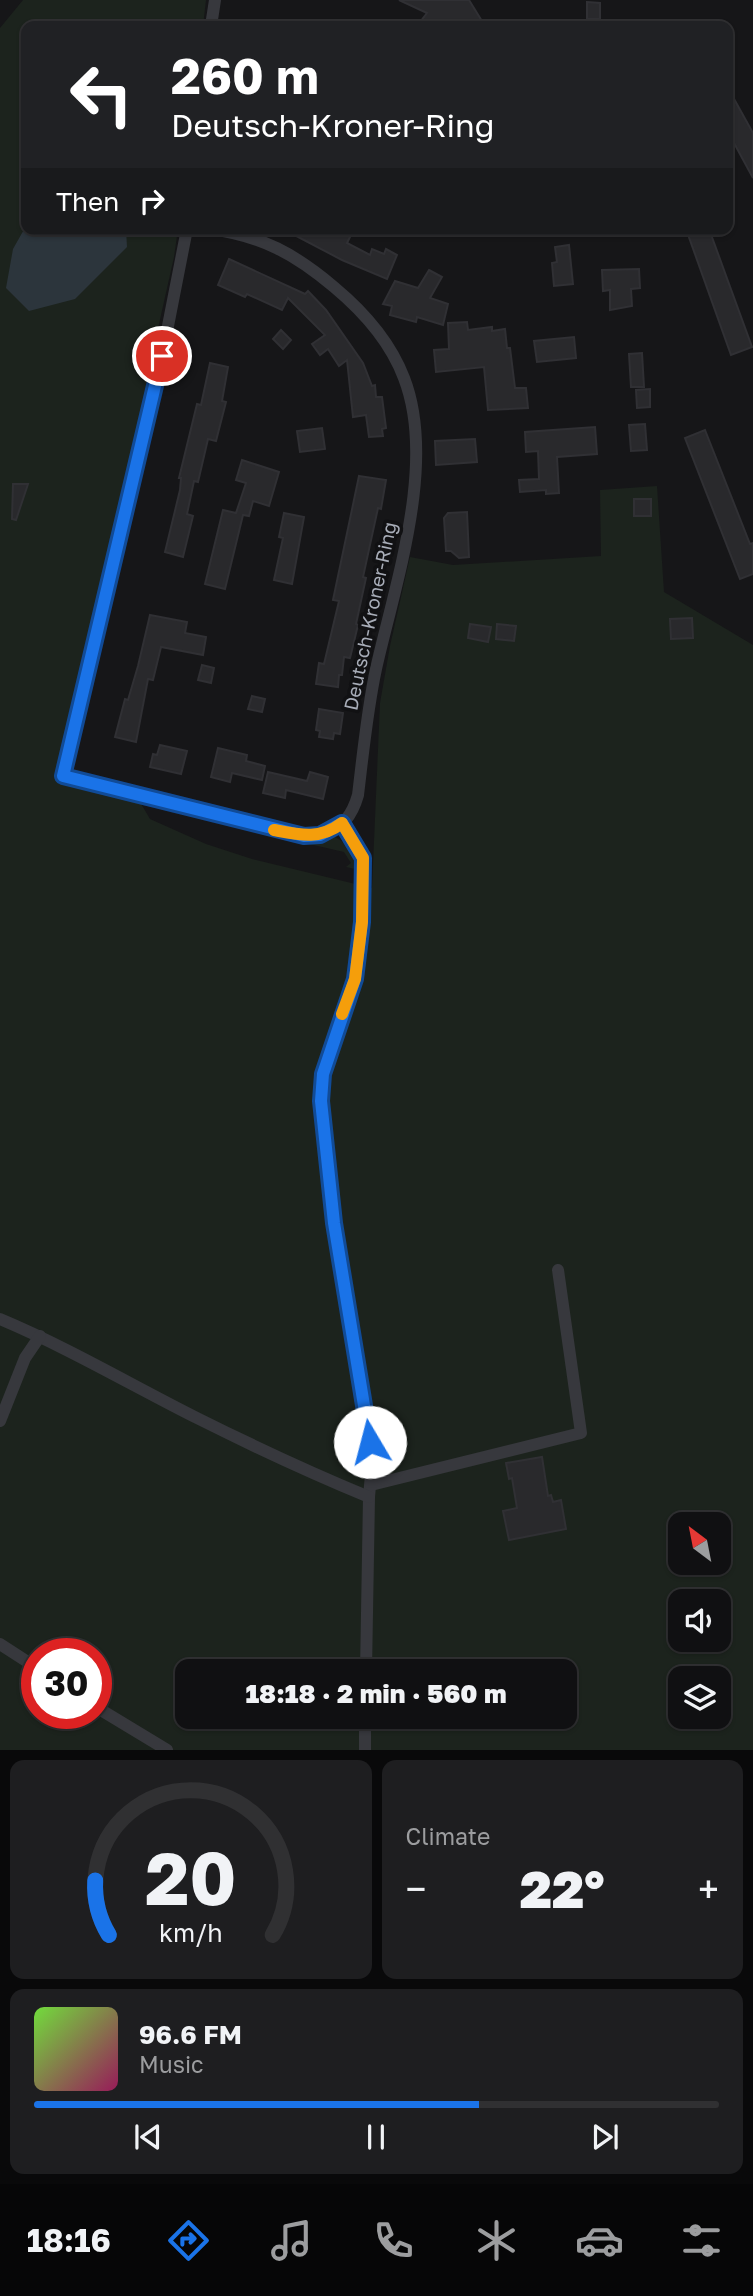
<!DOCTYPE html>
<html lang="en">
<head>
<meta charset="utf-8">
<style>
	:root { --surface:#101012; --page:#1e1e20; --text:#f1f3f6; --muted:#9c9d9f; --line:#303032; --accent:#1a73e8 }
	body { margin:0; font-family:"Golos Text",sans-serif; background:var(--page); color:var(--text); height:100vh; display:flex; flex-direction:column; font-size:26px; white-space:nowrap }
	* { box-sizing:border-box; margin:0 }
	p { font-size:23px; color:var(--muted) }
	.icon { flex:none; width:38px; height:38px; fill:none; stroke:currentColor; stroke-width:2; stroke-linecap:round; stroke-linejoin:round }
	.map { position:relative; height:1750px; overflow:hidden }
	.details { display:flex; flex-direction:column; gap:10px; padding:10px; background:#09090a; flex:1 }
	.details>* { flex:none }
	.hud { position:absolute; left:21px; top:21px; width:712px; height:214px; border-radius:14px; box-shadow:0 2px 5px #0004,0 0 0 2px var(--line); background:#202124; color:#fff; overflow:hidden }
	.needle { width:46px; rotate:328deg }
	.fabs { position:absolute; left:668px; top:1512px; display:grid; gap:14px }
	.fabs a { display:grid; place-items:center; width:63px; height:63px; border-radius:14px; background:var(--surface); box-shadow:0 2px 5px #0004,0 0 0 2px var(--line); font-size:35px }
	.speed { position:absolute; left:21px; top:1638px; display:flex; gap:14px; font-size:35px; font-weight:700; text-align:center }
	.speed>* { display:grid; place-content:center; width:91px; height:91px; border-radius:50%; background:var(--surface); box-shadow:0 2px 5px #0004,0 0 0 2px var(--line); line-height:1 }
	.speed .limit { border:10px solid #d22; background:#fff; color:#111 }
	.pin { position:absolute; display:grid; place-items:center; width:60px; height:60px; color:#fff; margin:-30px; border:4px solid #fff; border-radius:50%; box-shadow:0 2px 7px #0007 }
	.me { position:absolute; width:77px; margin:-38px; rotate:352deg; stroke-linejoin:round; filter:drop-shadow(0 0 5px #0008) }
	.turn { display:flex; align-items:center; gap:24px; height:147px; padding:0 35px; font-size:32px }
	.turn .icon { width:91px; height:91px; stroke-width:2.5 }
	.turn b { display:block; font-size:49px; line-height:60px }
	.then { display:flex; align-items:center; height:66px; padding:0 35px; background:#0003; gap:14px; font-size:26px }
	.big { font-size:52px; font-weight:800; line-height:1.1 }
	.details .card { flex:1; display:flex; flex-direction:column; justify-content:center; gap:10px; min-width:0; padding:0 24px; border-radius:14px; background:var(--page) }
	.details .dial { align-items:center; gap:0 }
	.dial svg { height:182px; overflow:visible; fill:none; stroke:var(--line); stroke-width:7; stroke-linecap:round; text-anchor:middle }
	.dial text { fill:var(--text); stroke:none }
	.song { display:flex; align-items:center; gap:21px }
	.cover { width:84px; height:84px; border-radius:10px; background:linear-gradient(135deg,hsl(100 70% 55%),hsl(330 70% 35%)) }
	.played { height:7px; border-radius:4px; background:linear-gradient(90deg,var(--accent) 65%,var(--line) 65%) }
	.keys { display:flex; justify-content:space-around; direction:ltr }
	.heat { display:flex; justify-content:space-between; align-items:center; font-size:38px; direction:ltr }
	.details .tiles { flex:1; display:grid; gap:10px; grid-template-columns:1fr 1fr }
	.card:last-child { grid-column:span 2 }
	.trip { position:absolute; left:175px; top:1659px; width:402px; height:70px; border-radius:14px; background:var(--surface); box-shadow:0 2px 5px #0004,0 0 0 2px var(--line); font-weight:800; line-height:70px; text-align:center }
	.tabs { display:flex; height:112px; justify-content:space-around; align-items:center; background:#060607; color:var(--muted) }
	.tabs .icon { width:49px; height:49px }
	.tabs .selected { color:var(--accent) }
	.tabs b { font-size:32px; color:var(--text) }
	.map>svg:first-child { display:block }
</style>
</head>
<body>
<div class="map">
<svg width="753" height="1750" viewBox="0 0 753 1750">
	<rect width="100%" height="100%" fill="#161618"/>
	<g fill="#1c231d" fill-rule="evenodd">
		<path d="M23,0h183l-3,26h-177v203h152l-4,28 -26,116 5,1 -97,406 84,22 10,17 56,25 46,15 120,29 8,-185 10,-57 20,-89 43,8 148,-9 -1,-66 57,-4 7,106 89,53v1105h-753v-1722zM681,1524h38v39h-38zM681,1601h38v39h-38zM37,1654h59v59h-59zM187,1671h378v46h-378zM681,1678h38v39h-38z"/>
		<path d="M334,836c13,9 24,15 21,33l-9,-2 5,-4 -7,-11 -39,-9z"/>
	</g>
	<path fill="#2c353c" d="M26,226v3h100l1,18 -52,52 -46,12 -23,-23 7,-39z"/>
	<g fill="#29292c" stroke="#303034" stroke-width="2">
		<path d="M399,0h70l16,26h-68l10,-13z"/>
		<path d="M587,2l13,1v16h-13z"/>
		<path d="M728,88l25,45v45l-25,-46z"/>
		<path d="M283,229h71l-7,14 23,12 2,-6 12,5 2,-5 11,6 -10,24 -45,-19z"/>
		<path d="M686,229h23l43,118 -21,8z"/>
		<path d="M569,245l4,39 -19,2 -2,-23 5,-1 -2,-15z"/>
		<path d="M229,259l76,35 3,-3 18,19 37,53 9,23 3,-1 1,12h6l4,31 -4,1 1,7 -14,1 -3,-22 -13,2 -6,-57 -8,6 -11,-17 -8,6 -8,-11 13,-9 -37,-37 -6,12 -35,-16 -2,3 -27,-12z"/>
		<path d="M639,269l1,19 -9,1 1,17 -22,4v-20l-7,1 -1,-21z"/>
		<path d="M429,270l13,7 -12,21 18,6 -5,21 -26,-8 -1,5 -26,-7 2,-9 -9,-2 12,-23 23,7z"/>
		<path d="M467,322l1,8 24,-3v4l13,-2 2,19h3l5,40h11l2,20 -40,2 -4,-43 -48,5 -2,-22 15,-1 -1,-26z"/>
		<path d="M281,330l10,10 -8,9 -10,-10z"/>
		<path d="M574,337l2,21 -39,4 -3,-21z"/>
		<path d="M642,353l2,34h-13l-2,-33z"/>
		<path d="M210,363l18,4 -6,34 4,1 -10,39 -8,-2 -10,43 -4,-1 -7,33 6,2 -10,41 -18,-5 15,-62 1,-12h-2l18,-74 4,1z"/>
		<path d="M650,389v18l-13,1 -1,-18z"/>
		<path d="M645,424l2,26 -16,1 -2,-26z"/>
		<path d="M595,427l2,27 -40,3 2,36 -13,1v-4l-26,2 -1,-12 20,-1 -1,-28 -12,1 -1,-20z"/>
		<path d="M322,428l3,21 -25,3 -3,-21z"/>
		<path d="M705,430l45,114 3,-1v31l-13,5 -55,-141z"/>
		<path d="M475,439l2,23 -41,3 -1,-24z"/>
		<path d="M242,460l37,12 -10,34 -16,-5 -4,15 -6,-1 -18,74 -20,-5 18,-74 13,3 10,-30 -10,-3z"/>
		<path d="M359,476l27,4 -5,29 -3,-1 -15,69 3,1 -10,46 2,1 -8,33 -6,-1 -2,18h-3l-1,12 -22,-3 3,-21 5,1 15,-63 -6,-1z"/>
		<path d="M13,484h15l-12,36 -4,-1z"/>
		<rect x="634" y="499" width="17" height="17"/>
		<path d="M467,512l2,45 -10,1 -8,-7h-5l-2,-33 4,-5z"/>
		<path d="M284,513l20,4 -12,67 -18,-4 9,-42 -4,-1z"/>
		<path d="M150,615l37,7 -2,11 21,4 -3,18 -42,-8 -8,33 -5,-1 -12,63 -21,-5 10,-38 3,1 10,-34z"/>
		<path d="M692,618l1,20 -22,1 -1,-20z"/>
		<path d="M470,624l21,3 -3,15 -20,-4z"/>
		<path d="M497,624l19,2 -2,15 -18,-2z"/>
		<path d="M202,665l12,3 -3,15 -13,-3z"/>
		<path d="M252,696l13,3 -3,13 -14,-3z"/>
		<path d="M319,709l24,4 -3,21 -6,-1 -1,6 -14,-2 1,-6 -4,-1z"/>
		<path d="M160,745l27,6 -6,23 -31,-7 3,-13 4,1z"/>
		<path d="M218,748l29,7 -1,6 19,5 -3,14 -30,-7 -2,9 -19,-5z"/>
		<path d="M268,772l39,9 3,-9 18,5 -5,22 -37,-9 -1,8 -22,-5z"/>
		<path d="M542,1457l6,39 3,-1 2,7 8,-2 5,29 -57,11 -6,-29 14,-3 -5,-30 -3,1 -3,-16z"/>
	</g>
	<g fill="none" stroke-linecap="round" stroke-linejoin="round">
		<g stroke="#37383d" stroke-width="12">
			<path d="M211,26l4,-26"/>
			<path d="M187,229l-30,153 -94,394 213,54c38,7 69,11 82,-35 5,-41 9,-84 18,-126 19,-85 61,-206 28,-291 -14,-37 -40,-66 -70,-91 -39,-33 -72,-51 -123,-58"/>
			<path d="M342,823l21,35 -1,63 -7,58 -32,95 -2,27 13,122 33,197 5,43 -3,34 -3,174"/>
			<path d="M0,1319c69,29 133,67 199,100 56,28 112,54 170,78"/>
			<path d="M0,1421l25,-63 15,-22"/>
			<path d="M371,1485l210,-52 -23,-163"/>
			<path d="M0,1644l37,24"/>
			<path d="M96,1707l71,43"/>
			<path d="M365,1750v-33"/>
		</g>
	</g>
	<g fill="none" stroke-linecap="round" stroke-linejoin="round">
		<g stroke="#114b97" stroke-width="18">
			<path id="route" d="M162,356l-99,420 241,60 16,-1 22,-12 21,35 -1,64 -7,57 -32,95 -2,27 13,122 36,219"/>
		</g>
		<use href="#route" stroke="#1a73e8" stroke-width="12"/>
		<path stroke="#f59e0b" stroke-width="12" d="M274,830c26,5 46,10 68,-7l21,35 -1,64 -7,57 -13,35"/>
	</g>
	<g text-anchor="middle" stroke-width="7" stroke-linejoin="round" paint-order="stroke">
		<g font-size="19" fill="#a8adb8" stroke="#111113">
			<text transform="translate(370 616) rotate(-78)" y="7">Deutsch-Kroner-Ring</text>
		</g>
	</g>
</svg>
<div class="fabs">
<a><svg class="needle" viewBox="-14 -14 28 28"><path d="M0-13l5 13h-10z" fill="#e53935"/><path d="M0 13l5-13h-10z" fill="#9c9d9f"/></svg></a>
<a><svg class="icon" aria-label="sound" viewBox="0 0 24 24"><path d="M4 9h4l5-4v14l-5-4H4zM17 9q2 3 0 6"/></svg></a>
<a><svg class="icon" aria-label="layers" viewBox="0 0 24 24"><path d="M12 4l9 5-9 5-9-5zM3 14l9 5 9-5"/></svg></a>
</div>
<div class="speed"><div class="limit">30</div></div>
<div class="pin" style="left:162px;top:356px;background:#d93025"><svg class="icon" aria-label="arrive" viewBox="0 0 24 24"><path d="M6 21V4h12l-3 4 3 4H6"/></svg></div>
<svg class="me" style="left:370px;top:1442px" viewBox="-20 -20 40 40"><circle r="19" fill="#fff"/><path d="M0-13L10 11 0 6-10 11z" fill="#1a73e8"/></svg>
<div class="trip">18:18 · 2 min · 560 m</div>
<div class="hud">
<div class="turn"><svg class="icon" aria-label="left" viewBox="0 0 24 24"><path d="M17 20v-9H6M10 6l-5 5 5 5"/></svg><div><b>260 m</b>Deutsch-Kroner-Ring</div></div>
<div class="then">Then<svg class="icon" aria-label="right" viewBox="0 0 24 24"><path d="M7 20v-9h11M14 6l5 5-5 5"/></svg></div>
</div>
</div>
<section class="details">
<div class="tiles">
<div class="card dial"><svg viewBox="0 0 100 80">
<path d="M14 69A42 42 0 1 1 86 69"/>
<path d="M14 69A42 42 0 0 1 8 45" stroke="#1a73e8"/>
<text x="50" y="56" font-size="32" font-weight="700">20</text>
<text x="50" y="72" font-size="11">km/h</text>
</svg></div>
<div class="card"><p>Climate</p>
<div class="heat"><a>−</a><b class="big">22°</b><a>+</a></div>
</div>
<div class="card">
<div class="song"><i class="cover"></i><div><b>96.6 FM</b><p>Music</p></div></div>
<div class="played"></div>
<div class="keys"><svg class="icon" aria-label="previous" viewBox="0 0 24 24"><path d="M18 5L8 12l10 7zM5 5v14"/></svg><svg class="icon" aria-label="pause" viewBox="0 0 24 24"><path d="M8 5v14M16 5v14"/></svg><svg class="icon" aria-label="next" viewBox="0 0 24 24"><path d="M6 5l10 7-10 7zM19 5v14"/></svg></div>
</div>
</div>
</section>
<nav class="tabs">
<b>18:16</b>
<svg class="icon selected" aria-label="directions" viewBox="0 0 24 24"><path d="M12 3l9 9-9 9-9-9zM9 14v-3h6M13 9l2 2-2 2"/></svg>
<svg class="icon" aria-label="music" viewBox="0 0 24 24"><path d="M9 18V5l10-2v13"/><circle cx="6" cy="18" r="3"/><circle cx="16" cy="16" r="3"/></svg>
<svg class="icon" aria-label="phone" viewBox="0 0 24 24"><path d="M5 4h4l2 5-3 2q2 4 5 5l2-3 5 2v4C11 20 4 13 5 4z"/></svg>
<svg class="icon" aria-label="climate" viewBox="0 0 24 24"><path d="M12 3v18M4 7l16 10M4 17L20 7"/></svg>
<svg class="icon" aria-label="car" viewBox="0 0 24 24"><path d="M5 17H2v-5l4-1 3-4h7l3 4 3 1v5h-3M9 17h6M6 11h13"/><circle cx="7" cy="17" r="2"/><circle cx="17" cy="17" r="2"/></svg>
<svg class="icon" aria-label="filters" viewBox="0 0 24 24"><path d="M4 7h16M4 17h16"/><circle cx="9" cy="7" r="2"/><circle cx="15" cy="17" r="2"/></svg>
</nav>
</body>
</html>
